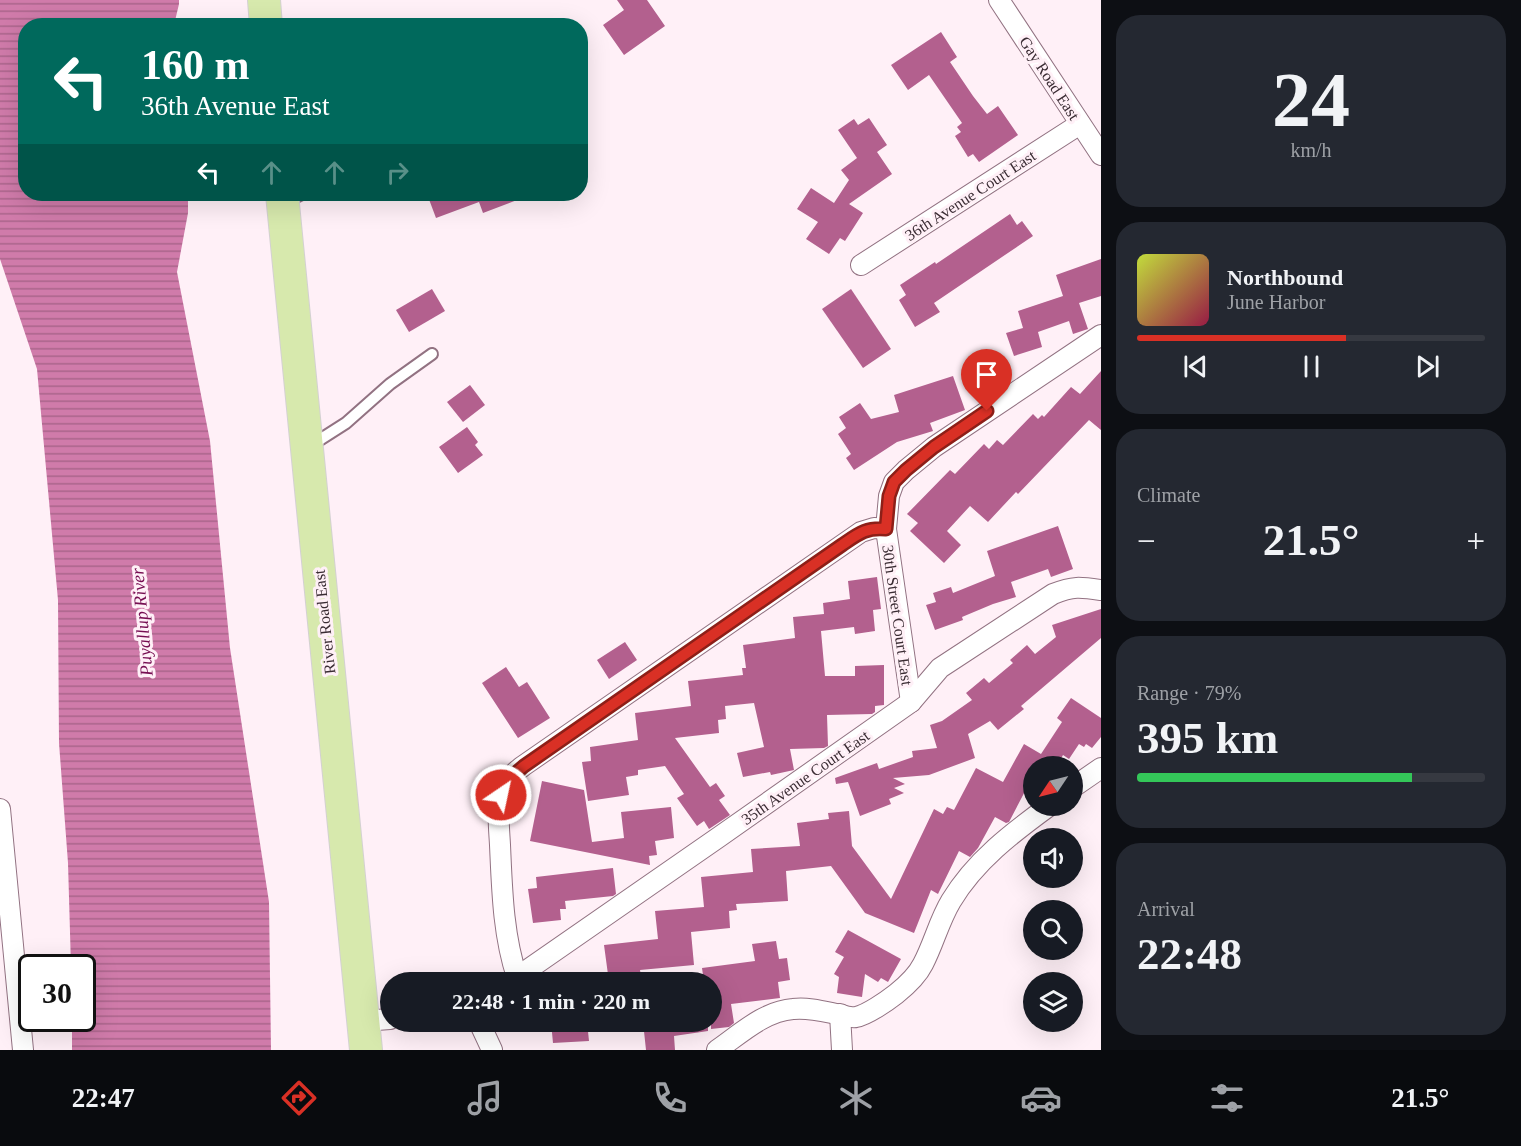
<!DOCTYPE html>
<html lang="en">
<head>
<meta charset="utf-8">
<style>
	:root { --surface:#171b24; --page:#242831; --text:#f1f3f6; --muted:#9ea1a6; --line:#363941; --accent:#d93025 }
	body { margin:0; font-family:"Times New Roman",serif; background:var(--page); color:var(--text); height:100vh; display:flex; flex-direction:column; font-size:22px; white-space:nowrap }
	* { box-sizing:border-box; margin:0 }
	p { font-size:20px; color:var(--muted) }
	.icon { flex:none; width:33px; height:33px; fill:none; stroke:currentColor; stroke-width:2; stroke-linecap:round; stroke-linejoin:round }
	.map { position:relative; flex:1; overflow:hidden }
	.drawer { display:flex; flex-direction:column; gap:15px; padding:15px; background:#0d0f14; width:420px }
	.drawer>* { flex:none }
	.guide { position:absolute; left:18px; top:18px; width:570px; height:183px; border-radius:24px; box-shadow:0 6px 24px #0002; background:#00695c; color:#fff; overflow:hidden }
	.needle { width:39px; rotate:235deg }
	.buttons { position:absolute; left:1023px; top:756px; display:grid; gap:12px }
	.buttons a { display:grid; place-items:center; width:60px; height:60px; border-radius:50%; background:var(--surface); box-shadow:0 6px 24px #0002; font-size:30px }
	.speed { position:absolute; left:18px; top:954px; display:flex; gap:12px; font-size:30px; font-weight:700; text-align:center }
	.speed>* { display:grid; place-content:center; width:78px; height:78px; border-radius:50%; background:var(--surface); box-shadow:0 6px 24px #0002; line-height:1 }
	.speed .limit { border:3px solid #111; border-radius:9px; background:#fff; color:#111 }
	.pin { position:absolute; display:grid; place-items:center; width:51px; height:51px; color:#fff; margin:-62px -26px; border-radius:50% 50% 50% 0; rotate:-45deg; box-shadow:0 0 6px #0007 }
	.pin .icon { rotate:45deg }
	.me { position:absolute; width:66px; margin:-33px; rotate:34deg; stroke-linejoin:round; filter:drop-shadow(0 0 4px #0008) }
	.turn { display:flex; align-items:center; gap:21px; height:126px; padding:0 24px; font-size:27px }
	.turn .icon { width:78px; height:78px; stroke-width:2.5 }
	.turn b { display:block; font-size:42px; line-height:51px }
	.lanes { display:flex; align-items:center; height:57px; padding:0 24px; background:#0003; justify-content:center; gap:30px; direction:ltr }
	.lanes .off { opacity:.35 }
	.big { font-size:45px; font-weight:800; line-height:1.1 }
	.drawer .widget { flex:1; display:flex; flex-direction:column; justify-content:center; gap:9px; min-width:0; padding:0 21px; border-radius:24px; background:var(--page) }
	.drawer .dial { align-items:center; gap:0 }
	.dial b { font-size:78px; line-height:1 }
	.song { display:flex; align-items:center; gap:18px }
	.cover { width:72px; height:72px; border-radius:9px; background:linear-gradient(135deg,hsl(70 70% 55%),hsl(340 70% 35%)) }
	.played { height:6px; border-radius:3px; background:linear-gradient(90deg,var(--accent) 60%,var(--line) 60%) }
	.keys { display:flex; justify-content:space-around; direction:ltr }
	.heat { display:flex; justify-content:space-between; align-items:center; font-size:33px; direction:ltr }
	.charge { height:9px; border-radius:4px; background:linear-gradient(90deg,#34c759 79%,var(--line) 0) }
	.trip { position:absolute; left:380px; top:972px; width:342px; height:60px; border-radius:30px; background:var(--surface); box-shadow:0 6px 24px #0002; font-weight:800; line-height:60px; text-align:center }
	.dock { display:flex; height:96px; justify-content:space-around; align-items:center; background:#090b0e; color:var(--muted) }
	.dock .icon { width:42px; height:42px }
	.dock .current { color:var(--accent) }
	.dock b { font-size:27px; color:var(--text) }
	main { display:flex; flex:1; min-height:0 }
	.map>svg:first-child { display:block }
</style>
</head>
<body>
<main>
<div class="map">
<svg width="1101" height="1050" viewBox="0 0 1101 1050">
	<defs>
		<pattern id="water-rules" width="6" height="5" patternUnits="userSpaceOnUse" patternTransform="scale(1.5)"><rect width="6" height="5" fill="#d07baa"/><path d="M0 2.5h6" fill="none" stroke="#aa658b"/></pattern>
	</defs>
	<rect width="100%" height="100%" fill="#fff0f7"/>
	<path fill="url(#water-rules)" d="M0,0h179v4l-5,21 -148,1v168h162v19l-11,59 33,169 20,207 39,254 2,148h-199v-31l10,-1v-50l-11,-1 -3,-104 -9,-120 -1,-143 -21,-231 -37,-110z"/>
	<g fill="#b3608e">
		<path d="M617,0h30l18,26 -41,29 -21,-30 21,-15z"/>
		<path d="M941,32l16,25 -7,5 23,34 14,18 11,-8 20,29 -39,27 -6,-8 -5,3 -13,-21 6,-4 -4,-5 5,-4 -33,-48 -21,15 -17,-25z"/>
		<path d="M869,118l18,27 -10,7 15,22 -43,30 14,9 -18,28 -5,-3 -11,16 -23,-15 12,-17 -21,-13 14,-21 23,15 15,-23 -8,-10 16,-12 -19,-28 16,-11 4,6z"/>
		<path d="M427,194h102l1,1 -47,18 -4,-11 -43,16z"/>
		<path d="M1010,214l7,11 5,-4 11,15 -99,67 6,9 -25,15 -16,-27 7,-5 -6,-10 35,-23 1,2z"/>
		<path d="M1101,259v37l-22,7 9,26 -15,5 -4,-13 -31,11 4,15 -28,9 -8,-23 17,-5 -5,-17 45,-15 -7,-21z"/>
		<path d="M432,289l13,22 -36,21 -13,-22z"/>
		<path d="M851,289l40,60 -28,19 -41,-59z"/>
		<path d="M1101,371v59l-12,-10 -71,74 -2,-2 -28,30 -18,-16 -23,25 14,14 -17,18 -34,-32 8,-8 -11,-9 43,-44 5,4 29,-30 5,5 8,-9 6,5 30,-31 5,5 4,-4 2,2 27,-30 9,7z"/>
		<path d="M953,376l12,34 -35,13 3,8 -36,11 -43,28 -8,-12 5,-4 -13,-20 8,-6 -7,-11 21,-14 11,16 28,-7 -5,-17z"/>
		<path d="M470,385l15,20 -22,17 -16,-20z"/>
		<path d="M467,427l11,15 -3,3 8,10 -25,18 -19,-26z"/>
		<path d="M1058,526l15,43 -22,8 -3,-8 -37,13 5,15 -23,7 -31,13 1,3 -28,10 -9,-25 10,-3 -3,-9 18,-6 2,6 42,-17 -8,-25z"/>
		<path d="M877,577l4,32 -8,1 2,21 -20,3 -1,-7 -33,4 4,45h30v-10l29,-1v40l-9,1v6l-3,2 -45,1 1,31 -4,2 -34,1 4,21 -23,5 -1,-3 -27,5 -6,-24 27,-6 -10,-44 -29,3 1,13 -8,1 1,13 -44,5 35,49 6,-4 9,13 -6,4 11,15 -21,14 -5,-8 -7,5 -20,-28 7,-4 -19,-28 -27,4v5l-12,2 3,18 -41,6 -6,-39 9,-1 -1,-14 48,-7 -3,-27 56,-7 -3,-25 55,-6 -1,-7h4l-3,-23 52,-7 -2,-21 31,-3 -1,-11 27,-4 -2,-18z"/>
		<path d="M1101,609v29l-80,68 3,3 -26,21 -8,-9 -22,13 7,24 -46,17 -36,3 12,6 -11,4 10,5 -15,6 2,5 -31,12 -12,-34 -12,2 -1,-6 42,-15 2,6 34,-12 -1,-6 25,-3 -7,-23 12,-4 30,-21 -6,-7 18,-15 5,5 24,-20 -3,-3 17,-15 8,9 21,-17 -4,-12z"/>
		<path d="M625,642l12,18 -28,19 -12,-19z"/>
		<path d="M506,667l13,20 8,-5 23,36 -32,20 -36,-55z"/>
		<path d="M1071,698l30,20v19l-9,11 -6,-4 -2,3 -5,-3 -10,15 -6,-4 -5,9 5,2h-29v8l-25,48 -3,1 -11,-6 -17,31 -8,9 -11,-6 -21,43 -7,-4 -17,43 -49,-20 -34,-47 -45,5 2,30 -52,3 1,6 -8,1 1,17 -39,4 3,33 -54,5 2,12h-33l-5,-37 54,-6 -3,-28 49,-4 -3,-30 52,-5 -2,-23 49,-3 -3,-23 32,-4 -1,-6 21,-2 3,35 39,53 43,-90 9,5 4,-7 7,3 22,-42 27,14 21,-38 17,10 21,-32 -5,-4z"/>
		<path d="M542,781l42,9 8,52 32,-4 -3,-26 50,-5 3,31 -19,3 2,14 -8,1 1,9 -120,-24z"/>
		<path d="M613,868l3,26 -3,2 -48,5 1,8h-6l1,11 -28,3 -5,-34 9,-1 -1,-11z"/>
		<path d="M848,930l53,29 -13,23 -7,-4 -3,4 -13,-8 -3,23 -25,-4 2,-16 -5,-3 10,-17 -9,-5z"/>
		<path d="M776,941l3,18 8,-1 3,22 -12,2 2,16 -49,6 3,19 -5,4 -18,2v-47h-7l-2,-14 53,-7 -3,-17z"/>
		<path d="M551,1022h36l2,19 -36,2z"/>
		<path d="M643,1022h65v9l-34,5 1,14h-29z"/>
	</g>
	<g fill="none" stroke-linecap="round" stroke-linejoin="round">
		<g stroke="#927282" stroke-width="14">
			<g id="service">
				<path d="M286,202l16,-8"/>
				<path d="M310,446l36,-23 44,-39 42,-30"/>
			</g>
		</g>
		<g stroke="#927282" stroke-width="22">
			<g id="minor">
				<path d="M999,0l102,155"/>
				<path d="M861,265l219,-141"/>
				<path d="M911,702l-25,-173 3,-33 5,-14 12,-12 28,-23 167,-112"/>
				<path d="M1072,788l29,-20"/>
				<path d="M0,809l23,241"/>
				<path d="M517,977c-14,-42 -15,-88 -17,-132 -1,-19 -4,-42 4,-60 4,-8 13,-14 19,-19l338,-234 13,-4 12,1"/>
				<path d="M510,982l209,-145 192,-135 29,-34 113,-74c20,-8 27,-7 48,-4"/>
				<path d="M840,1014l2,36"/>
				<path d="M363,1021l27,-2"/>
				<path d="M479,1022l13,28"/>
				<path d="M717,1050c22,-15 47,-39 76,-41 16,-2 33,3 49,6 4,1 10,3 14,2 11,-2 31,-16 40,-23 10,-8 21,-18 27,-30 11,-21 16,-43 28,-63 24,-40 61,-68 98,-95"/>
			</g>
		</g>
		<g stroke="#d4d1d2" stroke-width="34">
			<g id="primary">
				<path d="M264,0l2,26"/>
				<path d="M282,194l84,856"/>
			</g>
		</g>
		<use href="#service" stroke="#fff" stroke-width="10"/>
		<use href="#minor" stroke="#fff" stroke-width="20"/>
		<use href="#primary" stroke="#d7e9ad" stroke-width="32"/>
	</g>
	<g fill="none" stroke-linecap="round" stroke-linejoin="round">
		<g stroke="#8d1f18" stroke-width="15">
			<path id="route" d="M501,795l3,-12 20,-17 318,-221c16,-11 24,-18 44,-16l3,-33 5,-14 12,-12 28,-23 53,-36"/>
		</g>
		<use href="#route" stroke="#d93025" stroke-width="10"/>
	</g>
	<g text-anchor="middle" stroke-width="6" stroke-linejoin="round" paint-order="stroke">
		<g font-size="16" fill="#3a2c33" stroke="#fff0f7">
			<text transform="translate(1050 78) rotate(57)" y="6">Gay Road East</text>
			<text transform="translate(970 195) rotate(-33)" y="6">36th Avenue Court East</text>
			<text transform="translate(898 615) rotate(82)" y="6">30th Street Court East</text>
			<text transform="translate(324 622) rotate(-96)" y="6">River Road East</text>
			<text transform="translate(805 777) rotate(-35)" y="6">35th Avenue Court East</text>
		</g>
		<g font-size="18" font-style="italic" fill="#760e52" stroke="#fff0f7">
			<text transform="translate(142 622) rotate(-95)" y="6">Puyallup River</text>
		</g>
	</g>
</svg>
<div class="buttons">
<a><svg class="needle" viewBox="-14 -14 28 28"><path d="M0-13l5 13h-10z" fill="#e53935"/><path d="M0 13l5-13h-10z" fill="#9ea1a6"/></svg></a>
<a><svg class="icon" aria-label="sound" viewBox="0 0 24 24"><path d="M4 9h4l5-4v14l-5-4H4zM17 9q2 3 0 6"/></svg></a>
<a><svg class="icon" aria-label="search" viewBox="0 0 24 24"><circle cx="10" cy="10" r="6"/><path d="M15 15l6 6"/></svg></a>
<a><svg class="icon" aria-label="layers" viewBox="0 0 24 24"><path d="M12 4l9 5-9 5-9-5zM3 14l9 5 9-5"/></svg></a>
</div>
<div class="speed"><div class="limit">30</div></div>
<div class="pin" style="left:987px;top:411px;background:#d93025"><svg class="icon" aria-label="arrive" viewBox="0 0 24 24"><path d="M6 21V4h12l-3 4 3 4H6"/></svg></div>
<svg class="me" style="left:501px;top:795px" viewBox="-20 -20 40 40"><circle r="17" fill="#d93025" stroke="#fff" stroke-width="3"/><path d="M0-11L8 9 0 5-8 9z" fill="#fff"/></svg>
<div class="trip">22:48 · 1 min · 220 m</div>
<div class="guide">
<div class="turn"><svg class="icon" aria-label="left" viewBox="0 0 24 24"><path d="M17 20v-9H6M10 6l-5 5 5 5"/></svg><div><b>160 m</b>36th Avenue East</div></div>
<div class="lanes"><svg class="icon" aria-label="left" viewBox="0 0 24 24"><path d="M17 20v-9H6M10 6l-5 5 5 5"/></svg><svg class="icon off" aria-label="ahead" viewBox="0 0 24 24"><path d="M12 20V5M6 11l6-6 6 6"/></svg><svg class="icon off" aria-label="ahead" viewBox="0 0 24 24"><path d="M12 20V5M6 11l6-6 6 6"/></svg><svg class="icon off" aria-label="right" viewBox="0 0 24 24"><path d="M7 20v-9h11M14 6l5 5-5 5"/></svg></div>
</div>
</div>
<section class="drawer">
<div class="widget dial"><b>24</b><p>km/h</p></div>
<div class="widget">
<div class="song"><i class="cover"></i><div><b>Northbound</b><p>June Harbor</p></div></div>
<div class="played"></div>
<div class="keys"><svg class="icon" aria-label="previous" viewBox="0 0 24 24"><path d="M18 5L8 12l10 7zM5 5v14"/></svg><svg class="icon" aria-label="pause" viewBox="0 0 24 24"><path d="M8 5v14M16 5v14"/></svg><svg class="icon" aria-label="next" viewBox="0 0 24 24"><path d="M6 5l10 7-10 7zM19 5v14"/></svg></div>
</div>
<div class="widget"><p>Climate</p>
<div class="heat"><a>−</a><b class="big">21.5°</b><a>+</a></div>
</div>
<div class="widget"><p>Range · 79%</p><b class="big">395 km</b><div class="charge"></div></div>
<div class="widget"><p>Arrival</p><b class="big">22:48</b></div>
</section>
</main>
<nav class="dock">
<b>22:47</b>
<svg class="icon current" aria-label="directions" viewBox="0 0 24 24"><path d="M12 3l9 9-9 9-9-9zM9 14v-3h6M13 9l2 2-2 2"/></svg>
<svg class="icon" aria-label="music" viewBox="0 0 24 24"><path d="M9 18V5l10-2v13"/><circle cx="6" cy="18" r="3"/><circle cx="16" cy="16" r="3"/></svg>
<svg class="icon" aria-label="phone" viewBox="0 0 24 24"><path d="M5 4h4l2 5-3 2q2 4 5 5l2-3 5 2v4C11 20 4 13 5 4z"/></svg>
<svg class="icon" aria-label="climate" viewBox="0 0 24 24"><path d="M12 3v18M4 7l16 10M4 17L20 7"/></svg>
<svg class="icon" aria-label="car" viewBox="0 0 24 24"><path d="M5 17H2v-5l4-1 3-4h7l3 4 3 1v5h-3M9 17h6M6 11h13"/><circle cx="7" cy="17" r="2"/><circle cx="17" cy="17" r="2"/></svg>
<svg class="icon" aria-label="filters" viewBox="0 0 24 24"><path d="M4 7h16M4 17h16"/><circle cx="9" cy="7" r="2"/><circle cx="15" cy="17" r="2"/></svg>
<b>21.5°</b>
</nav>
</body>
</html>
